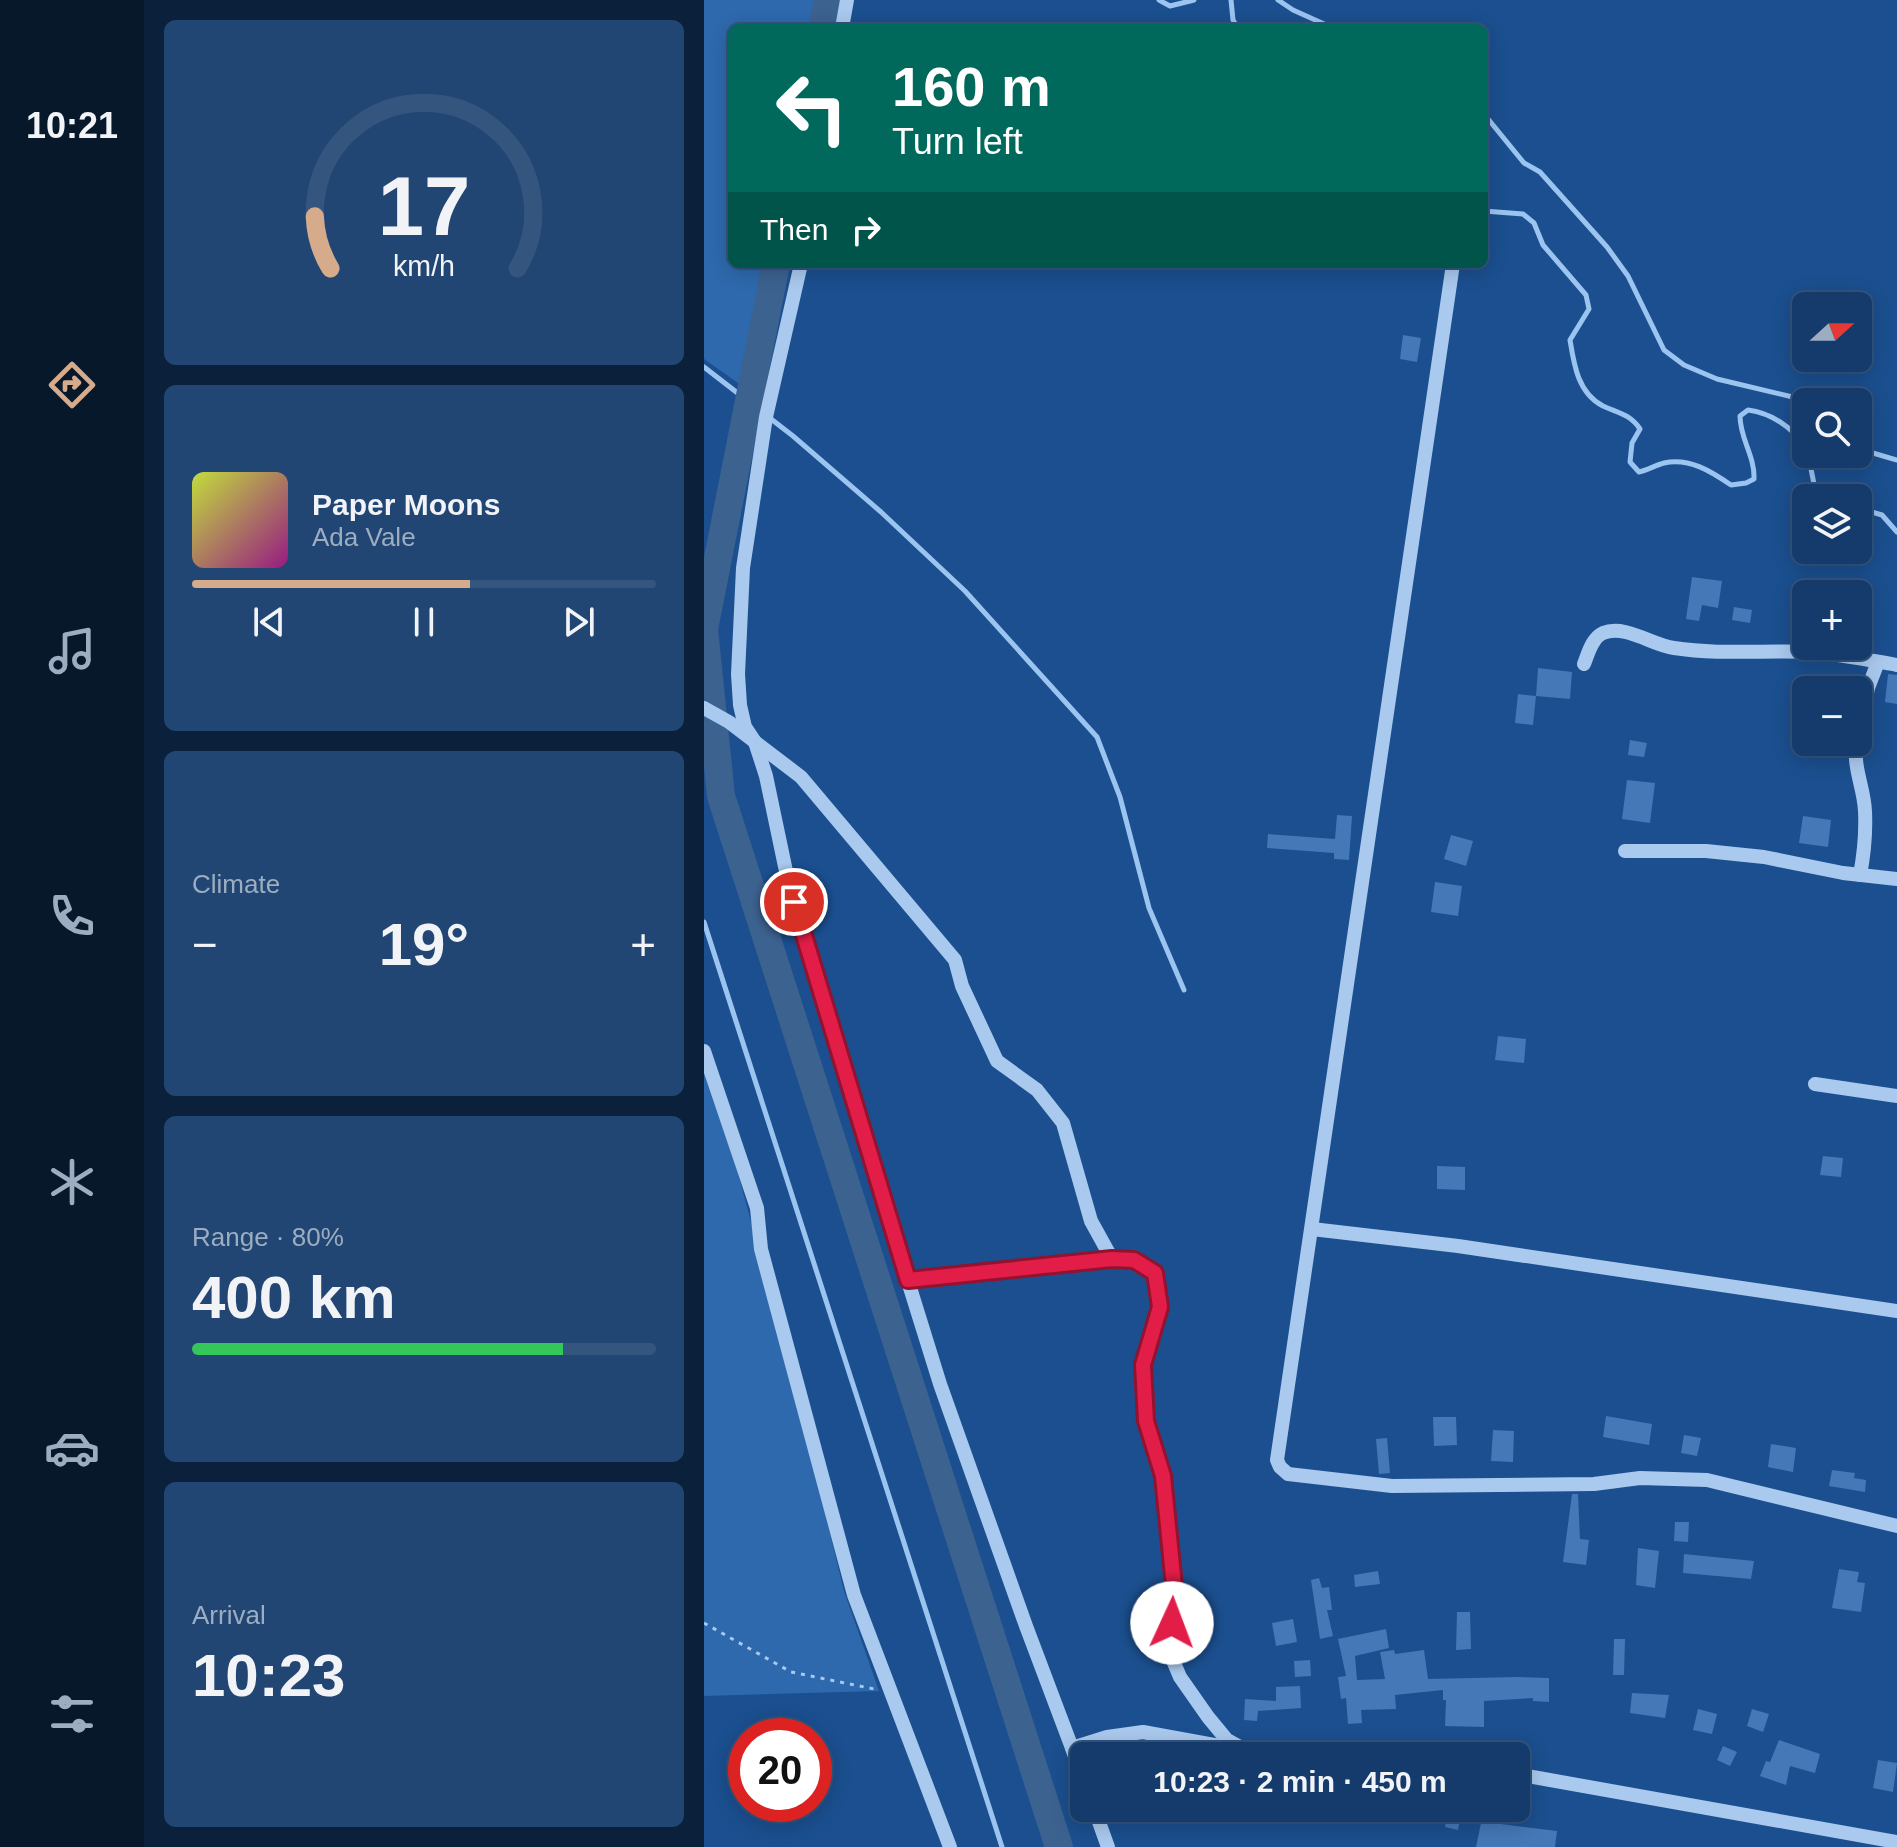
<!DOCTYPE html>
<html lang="en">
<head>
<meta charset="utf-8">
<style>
	:root { --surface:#143b6b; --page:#214673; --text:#f1f3f6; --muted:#9dadc1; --line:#33557e; --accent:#d6ab8b }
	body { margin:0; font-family:Helvetica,sans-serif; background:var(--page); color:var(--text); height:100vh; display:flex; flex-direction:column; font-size:30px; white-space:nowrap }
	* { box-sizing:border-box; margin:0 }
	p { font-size:26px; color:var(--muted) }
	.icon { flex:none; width:44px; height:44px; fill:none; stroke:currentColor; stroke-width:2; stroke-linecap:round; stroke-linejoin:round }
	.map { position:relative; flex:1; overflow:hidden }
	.drawer { display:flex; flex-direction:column; gap:20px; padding:20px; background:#0b203b; width:560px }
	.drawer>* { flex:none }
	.banner { position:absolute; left:24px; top:24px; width:760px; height:244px; border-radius:12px; box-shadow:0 4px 20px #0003,0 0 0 2px var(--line); background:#00695c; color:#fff; overflow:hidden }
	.needle { width:52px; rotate:69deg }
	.tools { position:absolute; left:1088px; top:292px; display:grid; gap:16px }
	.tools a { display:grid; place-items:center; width:80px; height:80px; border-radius:12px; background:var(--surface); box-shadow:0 4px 20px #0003,0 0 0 2px var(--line); font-size:40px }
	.speed { position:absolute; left:24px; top:1718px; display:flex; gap:16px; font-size:40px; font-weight:700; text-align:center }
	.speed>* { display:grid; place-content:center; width:104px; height:104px; border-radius:50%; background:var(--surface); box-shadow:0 4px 20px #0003,0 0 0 2px var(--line); line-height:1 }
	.speed .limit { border:12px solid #d22; background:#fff; color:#111 }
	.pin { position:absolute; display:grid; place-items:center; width:68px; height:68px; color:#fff; margin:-34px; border:4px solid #fff; border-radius:50%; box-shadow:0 2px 8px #0007 }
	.me { position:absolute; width:88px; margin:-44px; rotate:2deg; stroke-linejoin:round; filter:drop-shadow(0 0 6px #0008) }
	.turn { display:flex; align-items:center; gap:28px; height:168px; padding:0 32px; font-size:36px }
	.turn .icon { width:104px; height:104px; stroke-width:2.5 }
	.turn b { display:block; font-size:56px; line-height:68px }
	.then { display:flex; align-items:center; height:76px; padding:0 32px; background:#0003; gap:16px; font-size:30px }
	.big { font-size:60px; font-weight:700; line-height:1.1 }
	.drawer .card { flex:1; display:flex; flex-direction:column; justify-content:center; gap:12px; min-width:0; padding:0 28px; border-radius:12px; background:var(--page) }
	.drawer .dial { align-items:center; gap:0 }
	.dial svg { height:208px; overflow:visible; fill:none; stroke:var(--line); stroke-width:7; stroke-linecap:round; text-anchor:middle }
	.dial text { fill:var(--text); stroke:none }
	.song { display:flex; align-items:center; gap:24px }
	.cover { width:96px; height:96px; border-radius:12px; background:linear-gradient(135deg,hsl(70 70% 55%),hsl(310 70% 35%)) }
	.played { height:8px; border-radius:4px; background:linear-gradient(90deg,var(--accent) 60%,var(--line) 60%) }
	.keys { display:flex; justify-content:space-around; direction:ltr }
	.heat { display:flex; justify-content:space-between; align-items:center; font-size:44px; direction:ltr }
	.charge { height:12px; border-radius:6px; background:linear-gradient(90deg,#34c759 80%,var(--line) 0) }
	.trip { position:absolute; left:366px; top:1742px; width:460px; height:80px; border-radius:12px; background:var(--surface); box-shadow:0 4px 20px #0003,0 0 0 2px var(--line); font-weight:700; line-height:80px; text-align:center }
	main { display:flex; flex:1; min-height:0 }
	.tab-bar { display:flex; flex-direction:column; width:144px; justify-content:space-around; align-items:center; background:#08182b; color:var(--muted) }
	.tab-bar .icon { width:56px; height:56px }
	.tab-bar .current { color:var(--accent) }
	.tab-bar b { font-size:36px; color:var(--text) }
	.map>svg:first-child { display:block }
</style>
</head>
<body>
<main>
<nav class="tab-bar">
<b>10:21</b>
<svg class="icon current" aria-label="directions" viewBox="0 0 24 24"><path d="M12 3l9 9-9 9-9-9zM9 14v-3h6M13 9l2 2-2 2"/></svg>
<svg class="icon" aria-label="music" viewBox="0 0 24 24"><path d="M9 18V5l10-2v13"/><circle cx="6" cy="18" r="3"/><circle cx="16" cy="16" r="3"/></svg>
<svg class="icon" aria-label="phone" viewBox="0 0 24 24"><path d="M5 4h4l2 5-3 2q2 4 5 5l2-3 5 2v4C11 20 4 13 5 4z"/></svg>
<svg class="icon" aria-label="climate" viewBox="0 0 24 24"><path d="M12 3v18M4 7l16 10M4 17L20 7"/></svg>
<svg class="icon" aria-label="car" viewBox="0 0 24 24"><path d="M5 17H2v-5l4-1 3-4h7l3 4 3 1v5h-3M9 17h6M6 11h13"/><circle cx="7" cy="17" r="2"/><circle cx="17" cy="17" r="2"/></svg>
<svg class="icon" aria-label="filters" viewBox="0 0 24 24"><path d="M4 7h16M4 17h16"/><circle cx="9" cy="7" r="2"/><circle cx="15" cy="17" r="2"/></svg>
</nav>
<section class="drawer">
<div class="card dial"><svg viewBox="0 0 100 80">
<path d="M14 69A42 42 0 1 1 86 69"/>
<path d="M14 69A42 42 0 0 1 8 49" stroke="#d6ab8b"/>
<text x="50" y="56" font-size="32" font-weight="700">17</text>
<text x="50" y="72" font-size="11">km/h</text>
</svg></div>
<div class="card">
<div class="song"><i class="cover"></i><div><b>Paper Moons</b><p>Ada Vale</p></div></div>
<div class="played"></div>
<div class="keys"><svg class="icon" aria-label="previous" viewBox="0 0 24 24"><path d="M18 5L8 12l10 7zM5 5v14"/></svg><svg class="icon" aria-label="pause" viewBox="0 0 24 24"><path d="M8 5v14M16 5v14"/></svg><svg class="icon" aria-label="next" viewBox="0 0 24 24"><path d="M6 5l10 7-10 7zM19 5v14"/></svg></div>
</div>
<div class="card"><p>Climate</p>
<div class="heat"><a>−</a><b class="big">19°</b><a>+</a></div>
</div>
<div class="card"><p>Range · 80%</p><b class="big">400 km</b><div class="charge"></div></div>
<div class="card"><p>Arrival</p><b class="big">10:23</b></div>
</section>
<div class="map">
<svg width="1193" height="1847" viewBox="0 0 1193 1847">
	<rect width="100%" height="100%" fill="#1b4f8f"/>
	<g fill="#2e69ad">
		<path d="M0,0h115l-5,28h-82v236h37l-24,124 -41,-29z"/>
		<path d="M0,1047l79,294 61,250 35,100 -175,5z"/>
	</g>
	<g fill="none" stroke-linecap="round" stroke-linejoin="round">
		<g stroke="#9cc4f0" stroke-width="5">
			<path d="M455,0l11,6 24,-6"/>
			<path d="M527,0l2,20 5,8"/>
			<path d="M574,0l15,10 40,18"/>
			<path d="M780,114l40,49 16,9 67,75 21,29 36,74 20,15 33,14 84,20 5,4"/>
			<path d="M780,211l39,3 11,9 9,22 43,50 3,14 -19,31c4,25 8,53 33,66 15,7 27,8 37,23l-8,14 -2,19 9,10c9,-2 17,-7 25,-9 25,-6 48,9 67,22l15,-2 8,-4c1,-23 -14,-40 -14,-63l8,-6c23,3 44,17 58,37"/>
			<path d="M0,367l89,69 88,76 84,79 132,146 23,60 29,111 35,82"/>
			<path d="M1154,446l8,5 31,9"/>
			<path d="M1104,454l6,30 11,14"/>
			<path d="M1154,508l24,7 15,17"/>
			<path d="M0,631v-2"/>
			<path d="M0,735l11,9"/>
			<path d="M0,922l298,925"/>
		</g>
		<g stroke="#3c6290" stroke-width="28">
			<path d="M118,28l6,-28"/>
			<path d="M72,264l-72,365 17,167 338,1051"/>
		</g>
	</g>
	<g fill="#4478b7">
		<path d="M699,335l18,3 -4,24 -17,-3z"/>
		<path d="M988,577l30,4 -4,27 -16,-3 -3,16 -13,-2z"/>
		<path d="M1030,607l18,3 -2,13 -18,-3z"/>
		<path d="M834,668l34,4 -2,27 -34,-3z"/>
		<path d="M1184,674l9,1v29l-12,-2z"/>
		<path d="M814,694l18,2 -3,29 -18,-2z"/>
		<path d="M926,740l17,3 -3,14 -16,-2z"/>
		<path d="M923,780l28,3 -5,40 -28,-4z"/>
		<path d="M633,815l15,1 -3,44 -15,-1v-6l-67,-5 1,-14 67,5z"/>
		<path d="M1099,816l28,4 -3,27 -29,-4z"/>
		<path d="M747,835l22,6 -7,25 -22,-7z"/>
		<path d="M731,882l27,4 -4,30 -27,-4z"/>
		<path d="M794,1036l28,3 -2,24 -29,-3z"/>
		<path d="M1119,1156l20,2 -2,19 -21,-2z"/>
		<path d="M733,1166l28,1v23l-28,-1z"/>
		<path d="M902,1416l46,8 -3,21 -46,-8z"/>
		<path d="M729,1417h23l1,28 -23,1z"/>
		<path d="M789,1430l21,1 -1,31 -22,-1z"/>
		<path d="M980,1435l17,3 -4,18 -16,-3z"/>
		<path d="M683,1438l3,35 -11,1 -3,-35z"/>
		<path d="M1067,1444l25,4 -3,24 -25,-5z"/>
		<path d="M1128,1470l23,3 -1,5 12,2 -1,12 -36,-6z"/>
		<path d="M868,1494h6l2,45 9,1 -3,25 -23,-3z"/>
		<path d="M971,1522h14l-1,20 -14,-1z"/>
		<path d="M934,1548l21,3 -4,37 -19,-3z"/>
		<path d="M980,1554l70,7 -3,18 -68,-6z"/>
		<path d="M1135,1569l20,3 -2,10 8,1 -4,29 -29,-4z"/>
		<path d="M674,1571l2,13 -25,3 -1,-12z"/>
		<path d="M615,1578l3,10 7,-1 3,23h-5l6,26 -13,3 -9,-59z"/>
		<path d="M753,1612h13l1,37 -15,1z"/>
		<path d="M589,1619l4,23 -21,4 -4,-23z"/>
		<path d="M682,1629l3,19 -34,8 2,24 28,-1 -5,-27 14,-2 1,4 29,-4 4,29 90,-2 31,1v24l-16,-1v-3l-49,3v26l-39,-1 1,-26h-3v-10l-48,5 1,14 -35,1 1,13 -14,1 -2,-26 -5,1 -3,-22 8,-1 -8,-37z"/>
		<path d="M910,1639h11l-1,36h-11z"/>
		<path d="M606,1660l1,16 -16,1 -1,-16z"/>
		<path d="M596,1686l1,22 -43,3 -1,10 -13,-1 1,-21 31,2v-14z"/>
		<path d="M928,1693l37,2 -4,23 -35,-5z"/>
		<path d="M994,1709l19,5 -5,20 -19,-4z"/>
		<path d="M1048,1709l17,5 -6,18 -16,-6z"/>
		<path d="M1075,1740l41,14 -5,19 -25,-7 -4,19 -26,-9 6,-15 4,1z"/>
		<path d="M1019,1746l14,6 -7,14 -13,-6z"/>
		<path d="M1174,1760l19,3 -4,29 -20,-4z"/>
		<path d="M744,1808h14l-4,22 -13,-3z"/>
		<path d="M778,1818l19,6 56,7 -2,16h-79z"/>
	</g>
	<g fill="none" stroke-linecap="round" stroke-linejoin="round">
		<path stroke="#a9c9ee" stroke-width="3" stroke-dasharray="4 6" stroke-linecap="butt" d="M0,1623l87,49 83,17"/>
		<g stroke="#a9c9ee" stroke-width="14">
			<path d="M138,28l5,-28"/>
			<path d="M97,264l-35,153 -23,151 -5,106 2,31 5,22 10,15 11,34 21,100 92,312 61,196 86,242 46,122"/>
			<path d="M749,264l-176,1196 3,7 8,7 104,12 202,-2 46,-6 67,2 190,46"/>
			<path d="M880,664c4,-10 8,-26 19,-31 22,-9 49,12 71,15 45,7 92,2 137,4 28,2 58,8 86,13"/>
			<path d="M0,708l25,14 72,55 154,183 7,26 35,75 40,29 26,33 28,98 21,38"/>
			<path d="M1154,736l10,-48 10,-26"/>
			<path d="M1153,742c-5,24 7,45 8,69 1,21 -1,43 -5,64"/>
			<path d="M921,851h81l58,6 79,16 54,6"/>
			<path d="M0,1051l53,157 4,41 93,346 96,252"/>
			<path d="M1111,1084l82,12"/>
			<path d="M608,1229l146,17 439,65"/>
			<path d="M204,1280l204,-21 22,1 21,13 5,34 -17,58 3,56 17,55 12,120 -6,55 11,26 28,40 19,23 20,11"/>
			<path d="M812,1774l381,68"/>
			<path d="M380,1781l-12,-33 35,-11 36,-5 104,19 79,-1 47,6"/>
			<path d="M390,1808l14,39"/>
		</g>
	</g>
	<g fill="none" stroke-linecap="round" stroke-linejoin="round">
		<g stroke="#92132f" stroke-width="20">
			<path id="route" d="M90,902l114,378 204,-21 22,1 21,13 5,34 -17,58 3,56 17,55 12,120 -3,27"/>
		</g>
		<use href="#route" stroke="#e11d48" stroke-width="14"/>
	</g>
</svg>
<div class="tools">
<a><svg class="needle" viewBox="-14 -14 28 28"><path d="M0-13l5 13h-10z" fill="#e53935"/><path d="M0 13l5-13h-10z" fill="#9dadc1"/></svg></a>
<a><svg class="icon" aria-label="search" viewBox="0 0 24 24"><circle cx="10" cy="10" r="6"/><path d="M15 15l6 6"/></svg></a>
<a><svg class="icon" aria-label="layers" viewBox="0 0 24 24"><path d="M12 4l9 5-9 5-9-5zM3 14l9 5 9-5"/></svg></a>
<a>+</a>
<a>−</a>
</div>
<div class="speed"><div class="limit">20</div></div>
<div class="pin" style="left:90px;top:902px;background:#d93025"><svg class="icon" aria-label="arrive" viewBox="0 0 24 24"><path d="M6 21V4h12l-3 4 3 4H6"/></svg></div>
<svg class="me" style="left:468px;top:1623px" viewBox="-20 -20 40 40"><circle r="19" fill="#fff"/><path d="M0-13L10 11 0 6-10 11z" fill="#e11d48"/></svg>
<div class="trip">10:23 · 2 min · 450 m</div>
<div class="banner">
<div class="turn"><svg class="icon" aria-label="left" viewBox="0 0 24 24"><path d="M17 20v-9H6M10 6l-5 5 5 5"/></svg><div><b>160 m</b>Turn left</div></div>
<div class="then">Then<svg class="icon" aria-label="right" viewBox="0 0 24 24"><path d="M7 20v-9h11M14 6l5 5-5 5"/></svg></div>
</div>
</div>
</main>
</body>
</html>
